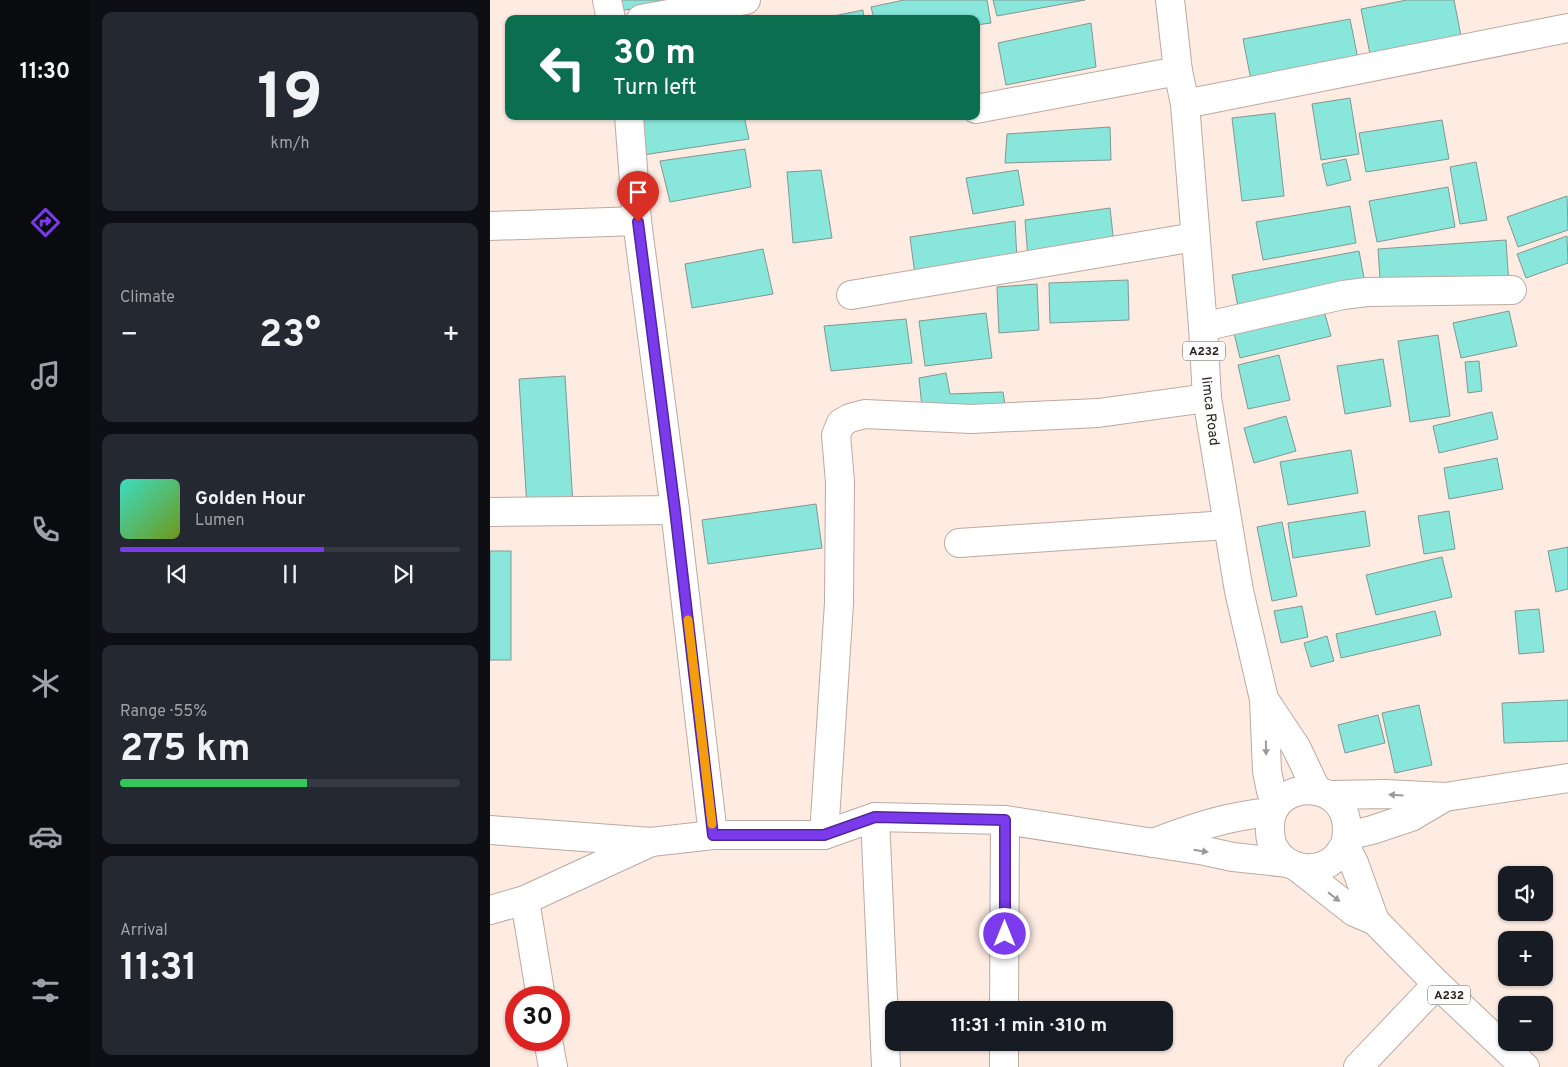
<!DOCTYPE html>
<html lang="en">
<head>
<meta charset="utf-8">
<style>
	:root { --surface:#171b24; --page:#242831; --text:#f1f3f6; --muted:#9ea1a6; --line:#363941; --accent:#7c3aed }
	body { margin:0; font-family:Overpass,sans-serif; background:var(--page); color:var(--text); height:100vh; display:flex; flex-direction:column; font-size:19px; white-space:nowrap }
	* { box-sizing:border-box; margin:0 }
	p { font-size:16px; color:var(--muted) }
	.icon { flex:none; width:28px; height:28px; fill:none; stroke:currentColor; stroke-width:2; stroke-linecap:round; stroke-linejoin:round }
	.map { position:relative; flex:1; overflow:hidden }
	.details { display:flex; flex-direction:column; gap:12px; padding:12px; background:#0d0f14; width:400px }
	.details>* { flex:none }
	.hud { position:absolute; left:15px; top:15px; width:475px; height:105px; border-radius:10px; box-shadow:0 1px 4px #0004; background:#0b6e4f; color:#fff; overflow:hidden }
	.tools { position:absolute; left:1008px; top:866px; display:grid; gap:10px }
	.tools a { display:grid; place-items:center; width:55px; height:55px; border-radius:10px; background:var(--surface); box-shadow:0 1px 4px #0004; font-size:25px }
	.speed { position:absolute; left:15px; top:986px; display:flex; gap:10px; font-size:25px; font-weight:700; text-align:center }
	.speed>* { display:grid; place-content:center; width:65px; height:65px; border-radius:50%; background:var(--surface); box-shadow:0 1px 4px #0004; line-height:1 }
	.speed .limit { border:8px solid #d22; background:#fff; color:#111 }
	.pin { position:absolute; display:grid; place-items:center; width:42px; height:42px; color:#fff; margin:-51px -21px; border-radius:50% 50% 50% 0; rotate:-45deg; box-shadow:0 0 5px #0007 }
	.pin .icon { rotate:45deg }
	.me { position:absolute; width:55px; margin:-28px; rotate:0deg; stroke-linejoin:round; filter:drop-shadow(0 0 4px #0008) }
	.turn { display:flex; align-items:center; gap:18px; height:105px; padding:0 25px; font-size:22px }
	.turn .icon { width:65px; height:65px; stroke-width:2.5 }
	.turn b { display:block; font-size:35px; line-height:42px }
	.big { font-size:38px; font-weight:700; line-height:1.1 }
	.details .widget { flex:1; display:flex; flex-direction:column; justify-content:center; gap:8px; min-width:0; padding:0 18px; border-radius:10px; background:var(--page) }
	.details .dial { align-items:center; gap:0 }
	.dial b { font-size:65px; line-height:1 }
	.song { display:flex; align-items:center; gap:15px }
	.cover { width:60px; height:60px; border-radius:8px; background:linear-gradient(135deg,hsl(170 70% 55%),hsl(80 70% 35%)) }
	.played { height:5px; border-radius:2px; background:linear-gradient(90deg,var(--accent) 60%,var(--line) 60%) }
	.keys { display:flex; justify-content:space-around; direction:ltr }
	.heat { display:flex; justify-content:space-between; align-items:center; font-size:28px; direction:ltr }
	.charge { height:8px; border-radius:4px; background:linear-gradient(90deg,#34c759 55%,var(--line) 0) }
	.trip { position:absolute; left:395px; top:1001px; width:288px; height:50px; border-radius:10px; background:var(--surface); box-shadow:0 1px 4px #0004; font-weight:700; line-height:50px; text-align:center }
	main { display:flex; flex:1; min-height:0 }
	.tabs { display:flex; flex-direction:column; width:90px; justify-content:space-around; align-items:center; background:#090b0e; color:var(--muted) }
	.tabs .icon { width:35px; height:35px }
	.tabs .current { color:var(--accent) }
	.tabs b { font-size:22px; color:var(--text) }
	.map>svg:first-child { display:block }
</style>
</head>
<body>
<main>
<nav class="tabs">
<b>11:30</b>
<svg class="icon current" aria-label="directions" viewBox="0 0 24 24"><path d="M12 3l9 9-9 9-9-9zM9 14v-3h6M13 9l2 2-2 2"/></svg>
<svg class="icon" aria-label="music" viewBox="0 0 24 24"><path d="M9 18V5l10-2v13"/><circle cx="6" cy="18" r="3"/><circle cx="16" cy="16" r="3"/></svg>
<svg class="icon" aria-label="phone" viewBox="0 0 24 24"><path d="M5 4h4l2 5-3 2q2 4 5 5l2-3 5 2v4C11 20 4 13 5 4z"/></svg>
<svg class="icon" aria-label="climate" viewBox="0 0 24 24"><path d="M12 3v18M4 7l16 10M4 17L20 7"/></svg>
<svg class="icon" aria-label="car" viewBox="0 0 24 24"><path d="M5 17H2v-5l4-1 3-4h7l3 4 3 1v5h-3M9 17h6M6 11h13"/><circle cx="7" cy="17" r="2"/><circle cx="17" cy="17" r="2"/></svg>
<svg class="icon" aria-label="filters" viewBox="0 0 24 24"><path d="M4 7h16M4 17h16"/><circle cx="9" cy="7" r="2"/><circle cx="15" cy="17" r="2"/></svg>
</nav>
<section class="details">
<div class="widget dial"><b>19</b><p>km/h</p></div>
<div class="widget"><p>Climate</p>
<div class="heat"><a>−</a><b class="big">23°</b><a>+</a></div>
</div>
<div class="widget">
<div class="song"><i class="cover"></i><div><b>Golden Hour</b><p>Lumen</p></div></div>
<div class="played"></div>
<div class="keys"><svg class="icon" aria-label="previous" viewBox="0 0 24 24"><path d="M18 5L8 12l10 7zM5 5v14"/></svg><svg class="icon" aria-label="pause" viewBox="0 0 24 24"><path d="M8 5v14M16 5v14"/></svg><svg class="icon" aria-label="next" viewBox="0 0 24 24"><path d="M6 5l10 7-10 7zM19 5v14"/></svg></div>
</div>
<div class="widget"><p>Range · 55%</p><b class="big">275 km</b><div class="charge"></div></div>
<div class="widget"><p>Arrival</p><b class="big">11:31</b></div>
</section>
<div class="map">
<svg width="1078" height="1067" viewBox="0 0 1078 1067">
	<rect width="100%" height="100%" fill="#feebe2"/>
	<g fill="#88e6da" stroke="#829793">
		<path d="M122,0h90l-86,11z"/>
		<path d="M414,0h83l4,23 -15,2v-6h-102l-3,-12z"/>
		<path d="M503,0h92l-88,16z"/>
		<path d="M917,0h47l8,41 -91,18 -10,-50z"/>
		<path d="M373,10l1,9h-45z"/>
		<path d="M860,19l8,40 -107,21 -8,-41z"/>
		<path d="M601,23l5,44 -90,18 -8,-42z"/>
		<path d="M860,98l9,56 -38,6 -9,-56z"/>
		<path d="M785,113l9,83 -42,5 -10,-83z"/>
		<path d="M149,116h105l5,23 -106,16z"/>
		<path d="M952,120l7,39 -83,13 -7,-39z"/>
		<path d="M620,127l1,33 -106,3 2,-29z"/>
		<path d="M255,149l6,38 -81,15 -10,-41z"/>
		<path d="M856,159l5,21 -24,6 -5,-22z"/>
		<path d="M986,162l11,58 -27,4 -10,-57z"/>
		<path d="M331,170l11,68 -39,5 -6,-71z"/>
		<path d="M528,170l6,35 -51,9 -7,-36z"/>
		<path d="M958,187l7,40 -78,15 -8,-41z"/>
		<path d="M1077,196l1,34 -50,17 -11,-30z"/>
		<path d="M860,206l6,37 -93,17 -7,-38z"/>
		<path d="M620,208l4,36 -86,15 -3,-39z"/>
		<path d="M525,221l2,39 -102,15 -5,-38z"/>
		<path d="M1077,236l1,27 -42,15 -9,-24z"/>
		<path d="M1016,240l3,46 -128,8 -3,-45z"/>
		<path d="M273,249l10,45 -81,14 -7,-44z"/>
		<path d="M869,251l6,32 -127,24 -6,-32z"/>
		<path d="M638,280l1,40 -79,3 -1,-40z"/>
		<path d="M547,284l2,46 -40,3 -2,-46z"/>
		<path d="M833,307l8,29 -91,22 -7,-29z"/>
		<path d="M1019,311l8,35 -56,12 -8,-35z"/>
		<path d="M496,313l6,45 -67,8 -6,-45z"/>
		<path d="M416,319l6,44 -81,8 -7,-45z"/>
		<path d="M948,335l12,81 -40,6 -12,-81z"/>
		<path d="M789,355l11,45 -42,9 -10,-44z"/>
		<path d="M893,359l8,47 -46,8 -8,-48z"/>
		<path d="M989,361l3,30 -14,2 -3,-31z"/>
		<path d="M456,373l4,21 53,-2 4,25h-84l-4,-39z"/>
		<path d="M75,376l8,129 -46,3 -8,-129z"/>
		<path d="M1002,412l6,27 -59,14 -6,-27z"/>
		<path d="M796,416l10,35 -42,12 -10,-35z"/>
		<path d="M861,450l7,43 -70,12 -8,-43z"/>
		<path d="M1007,458l6,31 -54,10 -5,-31z"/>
		<path d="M326,504l6,44 -114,16 -6,-44z"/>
		<path d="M875,511l5,35 -77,12 -5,-35z"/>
		<path d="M959,511l6,38 -31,5 -6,-38z"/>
		<path d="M792,522l15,74 -25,5 -15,-74z"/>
		<path d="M1078,547v42l-12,3 -8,-41z"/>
		<rect x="0" y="551" width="21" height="109"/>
		<path d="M952,557l10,40 -76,18 -10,-40z"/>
		<path d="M812,606l6,31 -27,6 -7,-32z"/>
		<path d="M1049,609l5,43 -25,2 -4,-43z"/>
		<path d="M945,611l6,24 -100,23 -5,-24z"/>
		<path d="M837,636l7,25 -23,6 -7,-24z"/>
		<path d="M1078,700v41l-64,2 -2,-40z"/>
		<path d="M929,705l13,60 -37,8 -13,-60z"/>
		<path d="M888,715l7,28 -40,10 -7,-28z"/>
	</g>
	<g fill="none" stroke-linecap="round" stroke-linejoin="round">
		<g stroke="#bcaaa2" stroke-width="30">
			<g id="minor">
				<path d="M117,0l4,19"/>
				<path d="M151,19l105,-19"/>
				<path d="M695,104l383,-76"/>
				<path d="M486,109l202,-38"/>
				<path d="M139,116l8,105 38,289 38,325"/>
				<path d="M0,226l147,-5"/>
				<path d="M361,295l344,-58"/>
				<path d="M713,327l140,-32 24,-3 145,-2"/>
				<path d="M0,512l185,-2"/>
				<path d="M469,543l268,-18"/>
				<path d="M385,817l11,250"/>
				<path d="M334,835l15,-232 1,-121 -4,-47 5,-12 9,-5 15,-4 106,5 127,-6 109,-15"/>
				<path d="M35,900l16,98"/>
				<path d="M514,1010l1,-190"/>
				<path d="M58,1040l5,27"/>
				<path d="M514,1067v-25"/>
				<path d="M868,1067l79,-83"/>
			</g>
		</g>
		<g stroke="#bcaaa2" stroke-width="30">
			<g id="major">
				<path d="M680,0l8,71 7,33 18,223 4,71 32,193 25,108 3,72 4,20 5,14"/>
				<path d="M774,699l32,48 21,44"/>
				<path d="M841,795l54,-1 60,3 123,-19"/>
				<path d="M0,830l161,12 62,-7h111l51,-18 130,3 200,31 28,6 55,6"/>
				<path d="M857,836l25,-6 39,-13 34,-20"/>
				<path d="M663,843c42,-16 75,-27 119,-31"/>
				<path d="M855,845c-4,5 -7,11 -12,15 -18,14 -47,10 -59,-12 -4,-7 -4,-14 -4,-22 0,-51 91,-50 75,19l9,18 21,58"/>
				<path d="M807,867l57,45 21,9 62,63 88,83"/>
				<path d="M0,910l35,-10 124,-57"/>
			</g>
		</g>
		<use href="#minor" stroke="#fff" stroke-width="28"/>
		<use href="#major" stroke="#fff" stroke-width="28"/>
	</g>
	<defs><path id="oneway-solid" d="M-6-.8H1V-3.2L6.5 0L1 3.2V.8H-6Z" transform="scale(1.25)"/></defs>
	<g fill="#9d9a99">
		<use href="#oneway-solid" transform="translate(776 748) rotate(89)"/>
		<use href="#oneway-solid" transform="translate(906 795) rotate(-177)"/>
		<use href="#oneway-solid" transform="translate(711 851) rotate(9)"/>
		<use href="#oneway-solid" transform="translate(844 897) rotate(38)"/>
	</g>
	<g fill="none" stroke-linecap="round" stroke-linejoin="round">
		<g stroke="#51269a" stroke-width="12">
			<path id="route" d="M148,222l37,288 38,325h111l51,-18 130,3v114"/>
		</g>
		<use href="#route" stroke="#7c3aed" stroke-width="9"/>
		<path stroke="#f59e0b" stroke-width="9" d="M198,620l24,204"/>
	</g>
	<g text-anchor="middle" stroke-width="4" stroke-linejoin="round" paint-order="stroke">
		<g fill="#fcfcfc" stroke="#666160" stroke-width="1">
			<rect x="693" y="341.5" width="42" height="19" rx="4"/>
			<rect x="938" y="985.5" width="42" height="19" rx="4"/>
		</g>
		<g font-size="12" font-weight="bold" fill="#261f1d">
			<text x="714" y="355">A232</text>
			<text x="959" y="999">A232</text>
		</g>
		<g font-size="14" fill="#261f1d" stroke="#fcfcfc">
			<text transform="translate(721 411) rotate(83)" y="5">limca Road</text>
		</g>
	</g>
</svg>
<div class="tools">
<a><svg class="icon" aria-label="sound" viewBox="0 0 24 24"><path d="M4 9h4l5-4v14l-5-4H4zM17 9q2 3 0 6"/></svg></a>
<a>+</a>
<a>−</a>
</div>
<div class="speed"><div class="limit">30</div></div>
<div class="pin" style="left:148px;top:222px;background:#d93025"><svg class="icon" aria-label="arrive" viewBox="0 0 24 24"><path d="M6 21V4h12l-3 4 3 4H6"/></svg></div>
<svg class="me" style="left:515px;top:934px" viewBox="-20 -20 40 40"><circle r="17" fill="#7c3aed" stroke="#fff" stroke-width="3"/><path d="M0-11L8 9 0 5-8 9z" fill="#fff"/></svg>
<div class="trip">11:31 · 1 min · 310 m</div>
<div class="hud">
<div class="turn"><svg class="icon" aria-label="left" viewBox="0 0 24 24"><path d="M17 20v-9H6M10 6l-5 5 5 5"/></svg><div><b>30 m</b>Turn left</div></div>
</div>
</div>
</main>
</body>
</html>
